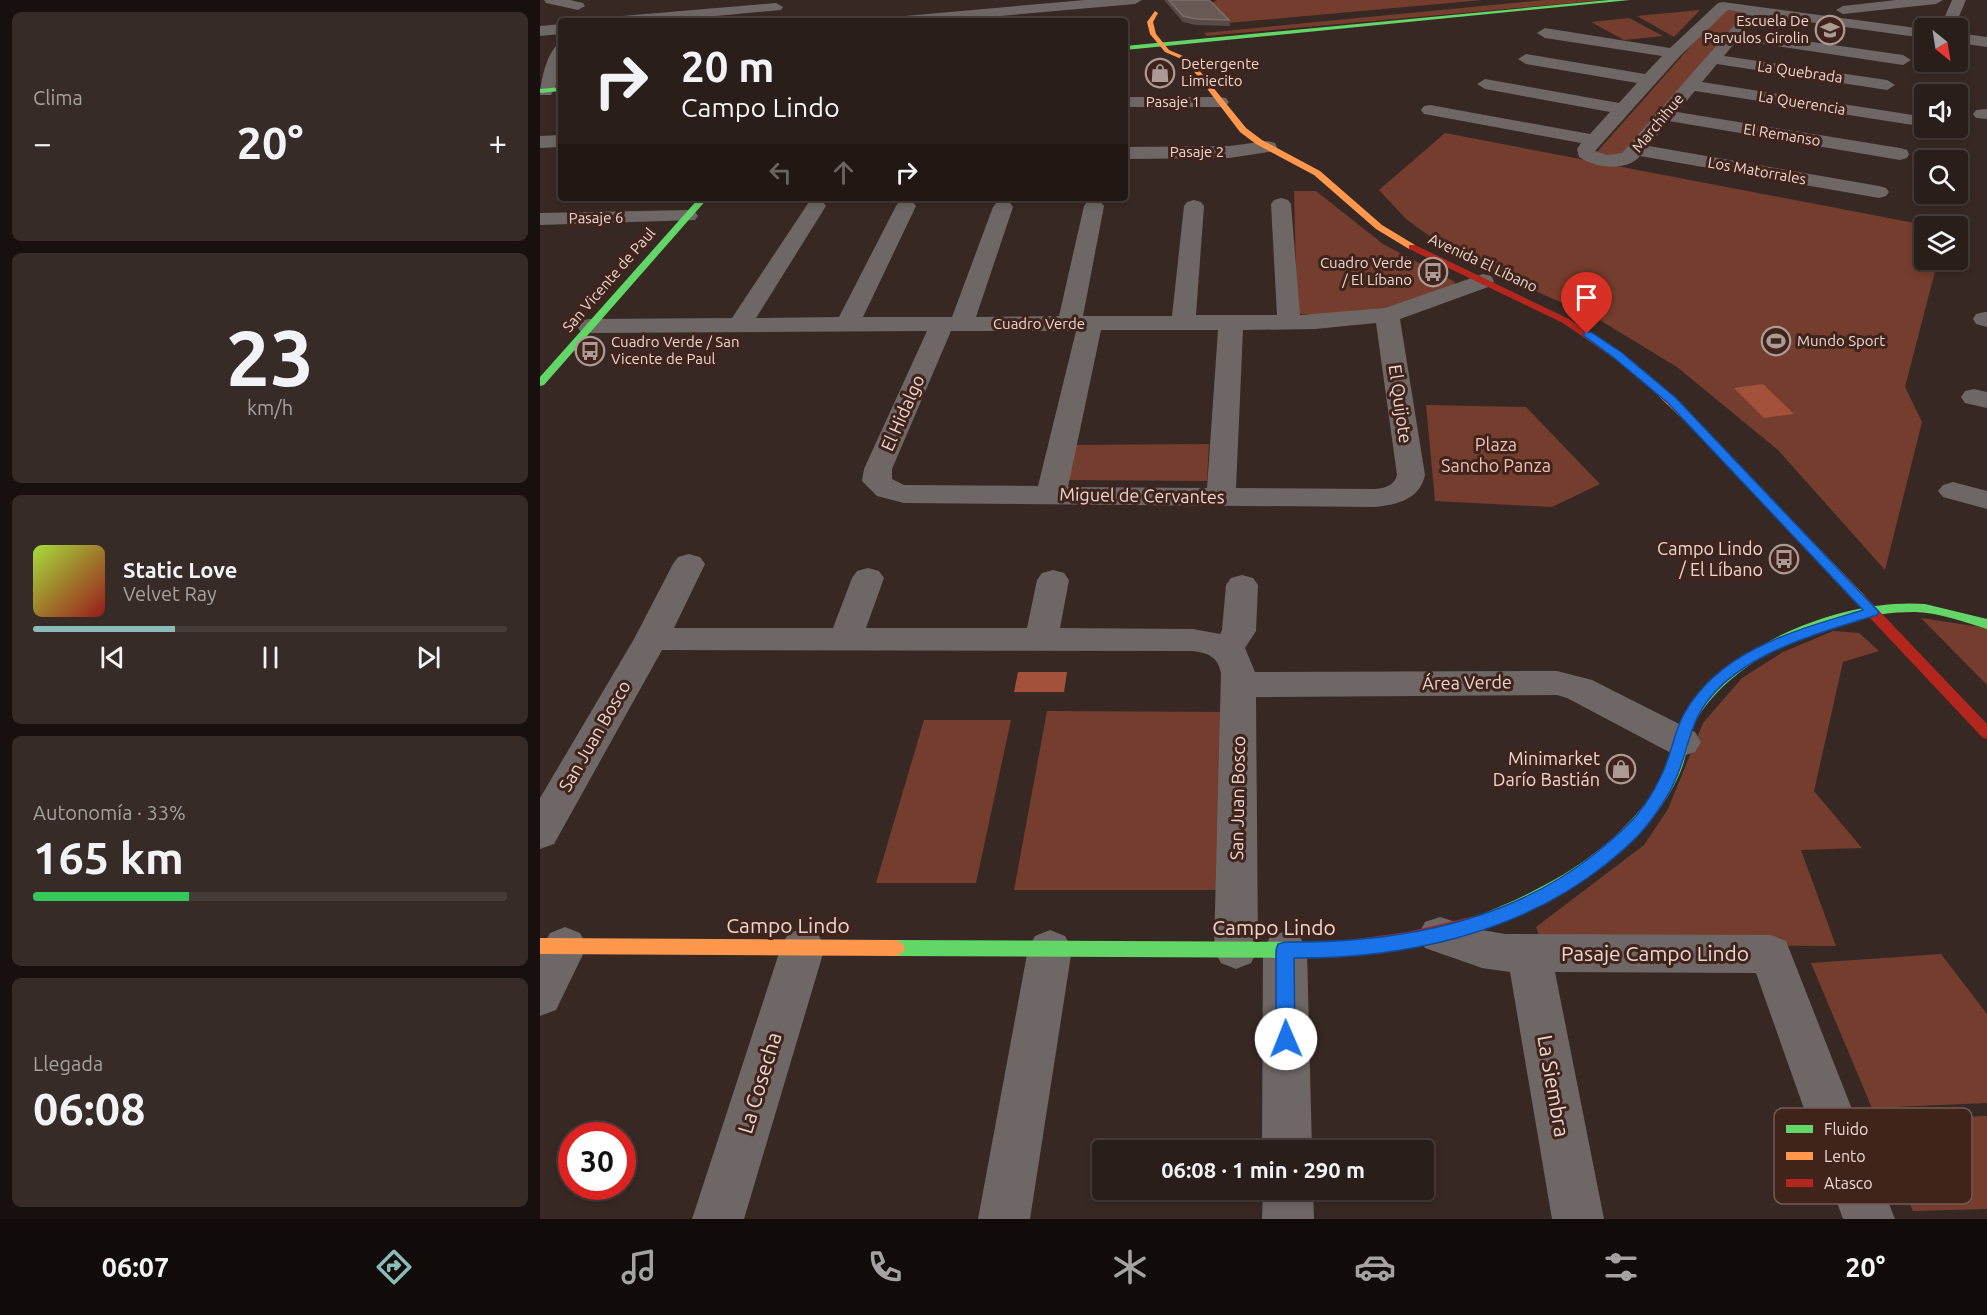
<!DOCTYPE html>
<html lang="es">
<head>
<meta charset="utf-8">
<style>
	:root { --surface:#2a1e1a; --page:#362b27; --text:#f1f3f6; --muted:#a5a2a2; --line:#463c39; --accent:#8bbbb9 }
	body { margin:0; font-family:Ubuntu,sans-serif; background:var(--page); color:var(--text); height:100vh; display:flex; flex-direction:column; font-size:22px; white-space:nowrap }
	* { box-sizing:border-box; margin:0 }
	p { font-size:20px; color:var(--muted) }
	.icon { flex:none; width:33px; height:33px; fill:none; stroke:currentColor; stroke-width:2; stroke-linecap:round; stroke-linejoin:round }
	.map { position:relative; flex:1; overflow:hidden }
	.details { display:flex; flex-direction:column; gap:12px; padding:12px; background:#17100e; width:540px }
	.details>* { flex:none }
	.hud { position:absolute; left:18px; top:18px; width:570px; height:183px; border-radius:6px; box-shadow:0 3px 9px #0003,0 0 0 2px var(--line); background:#2a1e1a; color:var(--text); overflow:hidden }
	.needle { width:39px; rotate:150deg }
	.buttons { position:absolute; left:1374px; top:18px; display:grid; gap:12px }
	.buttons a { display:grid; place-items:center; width:54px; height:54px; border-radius:6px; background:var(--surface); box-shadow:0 3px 9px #0003,0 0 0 2px var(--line); font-size:30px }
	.speed { position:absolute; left:18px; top:1122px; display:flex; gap:12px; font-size:30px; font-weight:700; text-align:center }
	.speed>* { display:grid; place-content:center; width:78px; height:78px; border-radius:50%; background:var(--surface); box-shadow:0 3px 9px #0003,0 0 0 2px var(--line); line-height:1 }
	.speed .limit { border:9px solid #d22; background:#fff; color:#111 }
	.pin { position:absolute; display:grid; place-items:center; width:51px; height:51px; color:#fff; margin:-62px -26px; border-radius:50% 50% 50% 0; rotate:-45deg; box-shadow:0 0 6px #0007 }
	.pin .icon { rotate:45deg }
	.me { position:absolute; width:66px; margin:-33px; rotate:359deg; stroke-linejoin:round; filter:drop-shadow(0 0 4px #0008) }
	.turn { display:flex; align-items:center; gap:21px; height:126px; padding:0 24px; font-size:27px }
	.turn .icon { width:78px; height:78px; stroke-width:2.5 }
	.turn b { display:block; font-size:42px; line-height:51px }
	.lanes { display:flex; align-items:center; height:57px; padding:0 24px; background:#0003; justify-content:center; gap:30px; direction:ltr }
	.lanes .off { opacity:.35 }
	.big { font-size:45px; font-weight:600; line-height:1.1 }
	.details .widget { flex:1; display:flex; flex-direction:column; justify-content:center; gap:9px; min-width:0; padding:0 21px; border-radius:9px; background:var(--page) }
	.details .dial { align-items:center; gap:0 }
	.dial b { font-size:78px; line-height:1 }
	.song { display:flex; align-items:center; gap:18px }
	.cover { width:72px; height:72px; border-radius:9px; background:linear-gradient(135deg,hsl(80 70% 55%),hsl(0 70% 35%)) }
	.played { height:6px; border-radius:3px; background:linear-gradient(90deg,var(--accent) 30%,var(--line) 30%) }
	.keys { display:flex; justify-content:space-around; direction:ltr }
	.heat { display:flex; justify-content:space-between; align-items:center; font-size:33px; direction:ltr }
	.charge { height:9px; border-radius:4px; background:linear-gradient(90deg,#34c759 33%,var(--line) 0) }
	.trip { position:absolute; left:552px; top:1140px; width:342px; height:60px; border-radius:6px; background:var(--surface); box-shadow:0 3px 9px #0003,0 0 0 2px var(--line); font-weight:600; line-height:60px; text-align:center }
	.menu { display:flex; height:96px; justify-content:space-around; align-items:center; background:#110c0a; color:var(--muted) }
	.menu .icon { width:42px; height:42px }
	.menu .on { color:var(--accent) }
	.menu b { font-size:27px; color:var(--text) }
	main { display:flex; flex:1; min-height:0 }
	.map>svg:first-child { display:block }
</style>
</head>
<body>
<main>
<section class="details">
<div class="widget"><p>Clima</p>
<div class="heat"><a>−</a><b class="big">20°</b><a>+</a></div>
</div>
<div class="widget dial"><b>23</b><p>km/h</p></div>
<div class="widget">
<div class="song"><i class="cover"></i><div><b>Static Love</b><p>Velvet Ray</p></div></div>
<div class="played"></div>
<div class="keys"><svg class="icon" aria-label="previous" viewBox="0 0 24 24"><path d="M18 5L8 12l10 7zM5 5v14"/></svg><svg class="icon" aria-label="pause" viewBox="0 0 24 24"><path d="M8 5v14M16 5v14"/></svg><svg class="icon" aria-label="next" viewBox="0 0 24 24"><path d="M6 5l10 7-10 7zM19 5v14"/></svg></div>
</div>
<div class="widget"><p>Autonomía · 33%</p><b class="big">165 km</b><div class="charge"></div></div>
<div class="widget"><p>Llegada</p><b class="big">06:08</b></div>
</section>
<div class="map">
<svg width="1447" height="1219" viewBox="0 0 1447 1219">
	<rect width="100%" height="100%" fill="#382823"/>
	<g fill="#753d2d">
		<path d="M677,0h266l-256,23 -17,-19z"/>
		<path d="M1005,0h60l-398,36 -3,-3z"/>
		<path d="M1160,10l-26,27 -37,-21z"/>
		<path d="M1188,10l14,2 3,3 -122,142 -7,2 -19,-7 124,-140z"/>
		<path d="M1089,18l34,18 -39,4 -33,-18z"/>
		<path d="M905,133l485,93h-6v34h14l-33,127 17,35 -37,148 -107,-120 -101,-83 -84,-51 -100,-43 -51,-28 -36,-26 -27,-29z"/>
		<path d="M754,191h22l67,53 72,38 -1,8 -65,20 -49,4h-43z"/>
		<path d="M886,405l100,2 74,77 -48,23 -117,-6z"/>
		<path d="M669,444l-2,37 -145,-1 7,-35z"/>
		<path d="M1381,618l66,10v57z"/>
		<path d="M1293,631l26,2 20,18 -36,11 -29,129 48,57 -61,2 35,96 -293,-1 -7,-18 108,-82 24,-36 35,-86 39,-45 41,-26z"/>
		<path d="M507,711l179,1 -10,178h-202z"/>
		<path d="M384,720h87l-35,163h-100z"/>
		<path d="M1401,954l46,60v89l-115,5 -61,-145z"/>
		<path d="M1447,1116v93l-74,2 -38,-91z"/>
	</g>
	<g fill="#a3513a">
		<path d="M1223,384l31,30 -30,4 -30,-30z"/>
		<path d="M478,672h49l-3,20h-50z"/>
	</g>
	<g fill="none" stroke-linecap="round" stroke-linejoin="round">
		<g fill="#6e6765" fill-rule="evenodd">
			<path d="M4,0h26l13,3 2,3 -7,4 -32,-7z"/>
			<path d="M545,0h57l-7,4 -191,17h-58l7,-4z"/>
			<path d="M1356,0h47l-7,4 -93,10 -7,-4 7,-4z"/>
			<path d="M1412,0h14l-12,28h-14z"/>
			<path d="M1183,2l201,27v9l-165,-23 -15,17 159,23 8,5 -8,5 -166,-25 -13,16 163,24 8,5 -8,5 -170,-26 -15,18 211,33 6,1 3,4 -3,4 -6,1 -218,-34 -18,21 223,36 7,2 2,4 -2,4 -7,2 -231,-39 -20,25 230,40 7,2 3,4 -3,4 -7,2 -239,-42c-13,16 -45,12 -61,1l-2,-8 4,-6 -151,-28 -6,-1 -3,-4 3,-4 6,-1 160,29 20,-22 -125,-23 -8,-5 8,-5 134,24 18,-20 -111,-19 -8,-5 8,-5 119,20 17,-18 -117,-18 -8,-5 8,-5 125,20 48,-45zM1188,10l17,3 -123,140 -15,2 -12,-4 85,-95z"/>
			<path d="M236,3l7,4 -2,3 -118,11h-60l7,-4z"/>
			<path d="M21,24v10l-21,2v-10z"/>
			<path d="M1418,33l29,4v10l-29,-4z"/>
			<path d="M21,43c0,19 0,35 -10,52h-11c0,-13 8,-48 21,-52z"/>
			<path d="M585,97h95l6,1 3,4 -3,4 -6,1h-95z"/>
			<path d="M1447,109v10l-11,-1 -3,-4 3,-4z"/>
			<path d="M21,135v12l-21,1v-12z"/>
			<path d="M728,141l7,2 2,4 -2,4 -46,7 -104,1v-12l104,-1z"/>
			<path d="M741,198l7,2 3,4 9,111 85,-7 98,-34 8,2 3,5 -3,5 -91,33 25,156c-5,24 -28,30 -50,32l-471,-4 -27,-7 -15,-15 2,-12 63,-138 -338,2 -9,-2 -3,-5 3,-5 9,-2 143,-1 77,-116 7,-2 7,2 3,4 -70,112 83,-1 57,-111 3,-4 7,-2 7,2 3,4 -53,111h89l41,-110 3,-4 7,-2 7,2 3,4 -37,110 83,-1 25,-110 3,-4 7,-2 7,2 3,4 -21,110h89l12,-110 3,-4 7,-2 7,2 3,4 -8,109h81l-6,-111 3,-4zM836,323l21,152c-3,11 -12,13 -22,14l-139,-1 7,-158 72,-1zM561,330h117l-11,158 -139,-1zM411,331h125l-38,155 -134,-1 -12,-6v-10z"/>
			<path d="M148,210l7,2 3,4 -3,4 -155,5v-12z"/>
			<path d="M1445,312h2v15l-11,-3 -3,-5 3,-5z"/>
			<path d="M1434,389l13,3v16l-22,-5 -4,-6 4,-6z"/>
			<path d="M1413,482l34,9v18l-44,-12 -5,-6 5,-6z"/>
			<path d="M149,554l11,3 5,7 -31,64h159l19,-50 5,-7 11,-3 11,3 5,7 -18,50h161l10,-48 5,-7 11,-3 11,3 5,7 -9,48 133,1 27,5 2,-4 4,-45 5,-7 11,-3 11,3 5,7 -2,46 -11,17 10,24 302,-1 35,9 103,52 6,10 -6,10 -13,4 -13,-4 -102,-54 -10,-3 -301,2 2,253 -7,13 -15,6 -15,-6 -7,-13 7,-277c-3,-16 -13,-20 -28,-22l-531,-1 -108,194 -14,5v-51l94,-159 39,-75 5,-7z"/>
			<path d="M900,917l42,13 23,4 266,1 15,6 109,278h-52l-87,-246 -201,-1 49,247h-52l-42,-247 -28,-4 -57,-20 -7,-13 7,-13z"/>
			<path d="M25,927l15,6 7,13 -31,64 -16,6v-65l10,-18z"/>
			<path d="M263,928l15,6 7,13 -81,272h-52l89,-272 7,-13z"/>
			<path d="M510,930l15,6 7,13 -42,270h-52l50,-270 7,-13z"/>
			<path d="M745,931l15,6 7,13 5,200h-50l1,-200 7,-13z"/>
			<path d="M723,1190h50l1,29h-52z"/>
		</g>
		<g fill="#63d668" fill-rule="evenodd">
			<path d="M1069,0h21l-505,50v-4z"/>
			<path d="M21,87v4l-21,2v-4z"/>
			<path d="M159,198h9l-164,187 -4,1v-9z"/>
			<path d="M1385,604l62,15v10c-23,-7 -47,-16 -71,-17 -74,-1 -177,40 -218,105 -9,14 -10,33 -15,48 -7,20 -19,39 -32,55 -43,52 -100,82 -162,106l-6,2 -6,-2 -3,-5 3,-5c61,-24 119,-54 162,-105 12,-14 22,-29 28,-47 7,-18 9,-38 21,-55 48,-67 156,-111 237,-105z"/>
			<path d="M356,940l438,2 6,3 3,5 -3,5 -6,3 -438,-2 -6,-3 -3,-5 3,-5z"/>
		</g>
		<g fill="#ff974d" fill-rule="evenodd">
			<path d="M615,11l3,2 -5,9 3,12 13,16 21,9 56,69 16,12 58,31 62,54 33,20v4h-6l-33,-20 -62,-54 -58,-31 -16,-12 -54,-71 -21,-9 -15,-18 -3,-12z"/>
			<path d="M1083,357l26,18 54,52 161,168 2,3 -2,3h-10l-159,-170 -54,-52 -22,-17 -1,-2z"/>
			<path d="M0,938l356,2 6,3 3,5 -3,5 -6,3 -356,-2z"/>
		</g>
		<g fill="#b3261e" fill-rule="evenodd">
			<path d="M869,245h6l154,74 59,41 -5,3 -4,-1 -56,-39 -154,-74z"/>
			<path d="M1319,594l5,1 123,129v15l-5,-2 -128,-136 -2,-3z"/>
			<path d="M943,914l6,2 3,5 -3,5 -82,22 -73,10 -6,-3 -3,-5 3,-5 6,-3 73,-10z"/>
		</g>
	</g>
	<path fill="#584a46" d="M624,0h45l20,20 1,6 -34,-1 -13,-3z"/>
	<path fill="#685954" stroke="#7c6d68" stroke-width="1.5" d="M629,0h40l20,20 -33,-1 -13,-3z"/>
	<path fill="#1a73e8" stroke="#114b97" stroke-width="1.5" d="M1044,332h7l30,20 55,46 203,214 -2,3c-60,19 -150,41 -180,103 -9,19 -12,41 -21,60 -6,16 -18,33 -28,46 -12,16 -28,29 -43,41 -87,69 -203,94 -311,93l1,81 -3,6 -6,3 -7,-3 -3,-6v-89l2,-6 7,-2c108,1 220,-18 307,-86 15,-12 31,-25 44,-40 9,-11 18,-25 24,-38 11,-20 13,-44 24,-64 36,-65 113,-84 179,-104l-195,-207 -55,-46 -29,-21z"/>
	<defs>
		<g id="school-ring" transform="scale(1.5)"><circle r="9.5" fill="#40241b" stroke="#ac9a94" stroke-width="1.5"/><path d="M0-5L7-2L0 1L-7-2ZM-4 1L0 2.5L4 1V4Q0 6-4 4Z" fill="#ac9a94"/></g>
		<g id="shop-ring" transform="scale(1.5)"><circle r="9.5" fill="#40241b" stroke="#ac9a94" stroke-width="1.5"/><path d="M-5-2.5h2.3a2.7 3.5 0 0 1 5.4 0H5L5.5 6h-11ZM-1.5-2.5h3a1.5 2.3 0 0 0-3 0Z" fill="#ac9a94"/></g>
		<g id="bus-ring" transform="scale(1.5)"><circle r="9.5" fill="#40241b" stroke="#ac9a94" stroke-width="1.5"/><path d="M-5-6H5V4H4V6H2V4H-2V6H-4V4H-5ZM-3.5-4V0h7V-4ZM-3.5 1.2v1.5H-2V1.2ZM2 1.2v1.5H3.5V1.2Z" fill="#ac9a94"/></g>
		<g id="stadium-ring" transform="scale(1.5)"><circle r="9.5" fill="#40241b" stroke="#ac9a94" stroke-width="1.5"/><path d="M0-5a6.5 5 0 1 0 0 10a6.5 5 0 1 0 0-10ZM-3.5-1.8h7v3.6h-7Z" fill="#ac9a94"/></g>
	</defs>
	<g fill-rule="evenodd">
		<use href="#school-ring" x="1290" y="30"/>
		<use href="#shop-ring" x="620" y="73"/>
		<use href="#bus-ring" x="893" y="272"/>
		<use href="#stadium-ring" x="1236" y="341"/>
		<use href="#bus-ring" x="50" y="351"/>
		<use href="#bus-ring" x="1244" y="559"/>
		<use href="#shop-ring" x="1081" y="769"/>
	</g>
	<g text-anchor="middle" stroke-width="6" stroke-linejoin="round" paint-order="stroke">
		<g font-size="15" fill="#ebd7d1" stroke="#40241b" text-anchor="start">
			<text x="1269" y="26" text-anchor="end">Escuela De<tspan x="1269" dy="17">Parvulos Girolin</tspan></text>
			<text x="641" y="69">Detergente<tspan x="641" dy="17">Limiecito</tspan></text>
			<text x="872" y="268" text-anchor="end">Cuadro Verde<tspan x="872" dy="17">/ El Líbano</tspan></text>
			<text x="1257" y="346">Mundo Sport</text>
			<text x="71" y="347">Cuadro Verde / San<tspan x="71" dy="17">Vicente de Paul</tspan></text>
		</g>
		<g font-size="15" fill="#ebd7d1" stroke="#40241b">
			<text transform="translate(1260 72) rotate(8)" y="5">La Quebrada</text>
			<text x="633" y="107">Pasaje 1</text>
			<text transform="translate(1262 103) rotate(9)" y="5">La Querencia</text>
			<text transform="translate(1118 123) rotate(-50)" y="5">Marchihue</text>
			<text transform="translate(1242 135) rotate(9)" y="5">El Remanso</text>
			<text x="657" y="157">Pasaje 2</text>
			<text transform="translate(1217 171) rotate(10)" y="5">Los Matorrales</text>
			<text transform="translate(56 218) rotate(-1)" y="5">Pasaje 6</text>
			<text transform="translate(943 263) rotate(25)" y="5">Avenida El Líbano</text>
			<text transform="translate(69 280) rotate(-49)" y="5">San Vicente de Paul</text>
			<text x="499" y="329">Cuadro Verde</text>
		</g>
		<g font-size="18" fill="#ebd7d1" stroke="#40241b">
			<text transform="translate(860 404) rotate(82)" y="6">El Quijote</text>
			<text transform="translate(363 413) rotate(-66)" y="6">El Hidalgo</text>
			<text transform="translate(602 496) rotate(1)" y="6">Miguel de Cervantes</text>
			<text transform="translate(927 683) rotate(-1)" y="6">Área Verde</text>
			<text transform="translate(55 736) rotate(-60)" y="6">San Juan Bosco</text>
			<text transform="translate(698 798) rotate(-89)" y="6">San Juan Bosco</text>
		</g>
		<g font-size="18" fill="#f3c1b2" stroke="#40241b">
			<text x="956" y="451">Plaza<tspan x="956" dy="21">Sancho Panza</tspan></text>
		</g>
		<g font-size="18" fill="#ebd7d1" stroke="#40241b" text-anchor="end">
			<text x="1223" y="555">Campo Lindo<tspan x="1223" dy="21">/ El Líbano</tspan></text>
			<text x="1060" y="765">Minimarket<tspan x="1060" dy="21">Darío Bastián</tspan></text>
		</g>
		<g font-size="21" fill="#ebd7d1" stroke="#40241b">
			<text x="248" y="933">Campo Lindo</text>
			<text x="734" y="935">Campo Lindo</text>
			<text x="1115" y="961">Pasaje Campo Lindo</text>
			<text transform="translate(220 1083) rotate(-73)" y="7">La Cosecha</text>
			<text transform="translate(1013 1086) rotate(80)" y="7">La Siembra</text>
		</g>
	</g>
	<rect x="1234" y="1108" width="198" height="96" rx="9" fill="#40241b" stroke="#735a52" stroke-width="1.5"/>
	<rect x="1246" y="1125" width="27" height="8" fill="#63d668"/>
	<rect x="1246" y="1152" width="27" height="8" fill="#ff974d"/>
	<rect x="1246" y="1179" width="27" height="8" fill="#b3261e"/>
	<g font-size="16" fill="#ebd7d1">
		<text x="1284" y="1135">Fluido</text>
		<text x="1284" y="1162">Lento</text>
		<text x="1284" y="1189">Atasco</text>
	</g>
</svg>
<div class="buttons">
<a><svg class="needle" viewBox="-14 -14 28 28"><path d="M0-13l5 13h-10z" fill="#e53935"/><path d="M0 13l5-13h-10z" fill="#a5a2a2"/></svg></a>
<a><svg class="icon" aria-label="sound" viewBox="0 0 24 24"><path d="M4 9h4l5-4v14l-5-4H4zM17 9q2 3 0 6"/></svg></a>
<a><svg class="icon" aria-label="search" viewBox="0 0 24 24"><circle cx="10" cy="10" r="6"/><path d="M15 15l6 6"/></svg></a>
<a><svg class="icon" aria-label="layers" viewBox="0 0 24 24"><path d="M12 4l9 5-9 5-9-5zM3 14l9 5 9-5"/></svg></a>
</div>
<div class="speed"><div class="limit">30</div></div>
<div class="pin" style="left:1047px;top:334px;background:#d93025"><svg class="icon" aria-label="arrive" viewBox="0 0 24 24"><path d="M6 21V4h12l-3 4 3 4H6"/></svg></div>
<svg class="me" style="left:746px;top:1039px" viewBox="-20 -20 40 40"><circle r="19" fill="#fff"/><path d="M0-13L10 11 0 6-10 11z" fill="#1a73e8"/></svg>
<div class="trip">06:08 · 1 min · 290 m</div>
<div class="hud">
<div class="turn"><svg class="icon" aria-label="right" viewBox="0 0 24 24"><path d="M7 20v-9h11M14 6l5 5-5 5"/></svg><div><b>20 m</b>Campo Lindo</div></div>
<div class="lanes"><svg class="icon off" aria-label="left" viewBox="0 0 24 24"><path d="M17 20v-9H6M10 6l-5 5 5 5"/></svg><svg class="icon off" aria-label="ahead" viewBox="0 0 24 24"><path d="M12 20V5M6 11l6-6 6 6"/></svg><svg class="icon" aria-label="right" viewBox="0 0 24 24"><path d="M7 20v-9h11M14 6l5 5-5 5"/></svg></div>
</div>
</div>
</main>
<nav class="menu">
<b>06:07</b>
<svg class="icon on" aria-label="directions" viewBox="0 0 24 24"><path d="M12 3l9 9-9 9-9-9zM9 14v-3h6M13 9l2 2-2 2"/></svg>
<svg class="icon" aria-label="music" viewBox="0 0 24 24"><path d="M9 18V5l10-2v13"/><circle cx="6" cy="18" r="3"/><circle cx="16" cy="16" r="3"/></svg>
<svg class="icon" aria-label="phone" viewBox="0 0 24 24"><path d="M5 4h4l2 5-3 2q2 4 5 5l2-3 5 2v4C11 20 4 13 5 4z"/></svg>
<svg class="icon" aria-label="climate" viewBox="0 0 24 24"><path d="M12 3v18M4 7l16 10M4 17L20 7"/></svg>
<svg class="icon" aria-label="car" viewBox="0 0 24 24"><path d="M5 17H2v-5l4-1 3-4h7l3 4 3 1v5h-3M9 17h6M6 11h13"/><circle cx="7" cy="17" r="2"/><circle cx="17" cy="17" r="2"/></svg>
<svg class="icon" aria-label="filters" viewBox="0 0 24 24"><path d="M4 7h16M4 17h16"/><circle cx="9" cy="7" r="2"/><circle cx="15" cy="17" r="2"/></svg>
<b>20°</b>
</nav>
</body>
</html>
